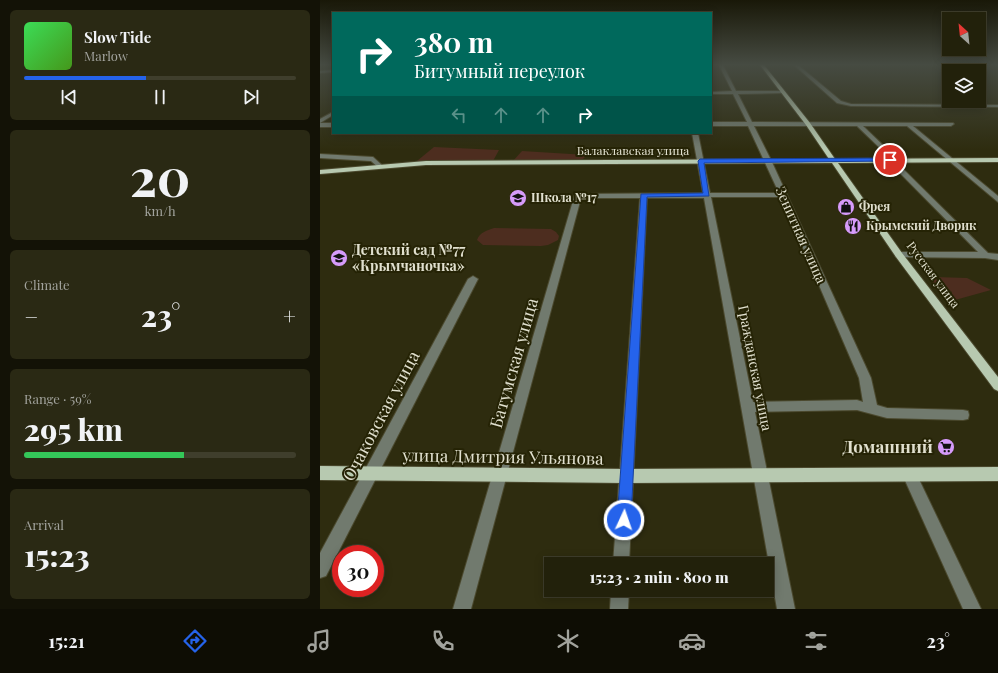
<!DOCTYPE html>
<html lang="en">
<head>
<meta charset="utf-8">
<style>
	:root { --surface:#22210b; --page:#2a2914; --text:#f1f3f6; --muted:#a2a39d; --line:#3f3e2c; --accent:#2563eb }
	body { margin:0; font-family:"Playfair Display",serif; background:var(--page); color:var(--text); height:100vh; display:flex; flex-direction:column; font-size:15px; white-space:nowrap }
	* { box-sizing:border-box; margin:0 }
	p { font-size:13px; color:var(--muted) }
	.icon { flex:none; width:22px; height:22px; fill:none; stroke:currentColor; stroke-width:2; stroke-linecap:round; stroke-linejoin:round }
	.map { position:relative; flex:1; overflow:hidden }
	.details { display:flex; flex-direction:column; gap:10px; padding:10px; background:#131206; width:320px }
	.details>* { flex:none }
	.top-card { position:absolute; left:12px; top:12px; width:380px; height:122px; border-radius:0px; box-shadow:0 2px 10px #0003,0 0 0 1px var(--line); background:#00695c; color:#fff; overflow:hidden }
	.needle { width:26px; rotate:333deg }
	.controls { position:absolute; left:622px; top:12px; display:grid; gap:8px }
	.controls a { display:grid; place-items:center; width:44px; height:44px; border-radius:0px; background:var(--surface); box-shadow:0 2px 10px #0003,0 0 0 1px var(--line); font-size:20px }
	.speed { position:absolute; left:12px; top:545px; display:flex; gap:8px; font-size:20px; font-weight:700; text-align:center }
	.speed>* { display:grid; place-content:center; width:52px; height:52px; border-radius:50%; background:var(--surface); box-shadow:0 2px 10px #0003,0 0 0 1px var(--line); line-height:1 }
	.speed .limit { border:6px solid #d22; background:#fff; color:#111 }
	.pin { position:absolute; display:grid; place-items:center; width:34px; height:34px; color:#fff; margin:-17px; border:2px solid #fff; border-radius:50%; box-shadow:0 1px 4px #0007 }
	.me { position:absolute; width:44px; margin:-22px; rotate:3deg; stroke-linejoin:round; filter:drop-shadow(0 0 3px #0008) }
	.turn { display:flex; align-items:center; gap:14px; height:84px; padding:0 16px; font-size:18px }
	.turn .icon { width:52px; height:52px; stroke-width:2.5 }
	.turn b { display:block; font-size:28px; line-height:34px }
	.lanes { display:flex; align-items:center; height:38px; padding:0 16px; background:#0003; justify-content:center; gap:20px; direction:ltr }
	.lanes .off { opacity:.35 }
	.big { font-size:30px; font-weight:800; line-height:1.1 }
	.details .widget { flex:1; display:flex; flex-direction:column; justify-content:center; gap:6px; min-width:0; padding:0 14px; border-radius:6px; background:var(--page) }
	.details .dial { align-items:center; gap:0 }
	.dial b { font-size:52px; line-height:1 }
	.song { display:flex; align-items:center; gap:12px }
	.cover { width:48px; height:48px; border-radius:6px; background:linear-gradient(135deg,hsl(130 70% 55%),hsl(100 70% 35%)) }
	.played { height:4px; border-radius:2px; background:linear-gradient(90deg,var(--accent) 45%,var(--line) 45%) }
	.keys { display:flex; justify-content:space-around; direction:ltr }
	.heat { display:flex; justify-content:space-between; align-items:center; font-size:22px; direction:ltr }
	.charge { height:6px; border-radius:3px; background:linear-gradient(90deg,#34c759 59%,var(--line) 0) }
	.trip { position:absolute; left:224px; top:557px; width:230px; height:40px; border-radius:0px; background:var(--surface); box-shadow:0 2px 10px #0003,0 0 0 1px var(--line); font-weight:800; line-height:40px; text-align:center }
	.tab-bar { display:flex; height:64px; justify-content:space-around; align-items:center; background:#0e0d04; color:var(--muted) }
	.tab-bar .icon { width:28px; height:28px }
	.tab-bar .selected { color:var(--accent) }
	.tab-bar b { font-size:18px; color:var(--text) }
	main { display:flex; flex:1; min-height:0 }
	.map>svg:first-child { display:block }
</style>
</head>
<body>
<main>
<section class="details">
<div class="widget">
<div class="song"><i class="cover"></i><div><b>Slow Tide</b><p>Marlow</p></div></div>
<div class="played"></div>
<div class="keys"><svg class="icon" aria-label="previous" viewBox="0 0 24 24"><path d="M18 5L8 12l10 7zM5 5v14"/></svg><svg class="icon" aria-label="pause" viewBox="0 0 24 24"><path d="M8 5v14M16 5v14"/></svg><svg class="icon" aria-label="next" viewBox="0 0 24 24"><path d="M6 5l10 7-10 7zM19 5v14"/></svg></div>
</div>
<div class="widget dial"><b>20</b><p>km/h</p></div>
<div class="widget"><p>Climate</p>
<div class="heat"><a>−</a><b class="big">23°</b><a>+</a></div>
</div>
<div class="widget"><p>Range · 59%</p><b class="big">295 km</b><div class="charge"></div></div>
<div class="widget"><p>Arrival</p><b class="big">15:23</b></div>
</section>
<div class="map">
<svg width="678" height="609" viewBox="0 0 678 609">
	<rect width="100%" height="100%" fill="#2e2c0f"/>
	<g fill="#4d2d1f">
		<path d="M114,147l65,3 -6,11h-76z"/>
		<path d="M202,151l65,4 -5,5 -7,1h-62z"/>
		<path d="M174,228l57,1 5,3 3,4 -1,4 -10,5 -7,1 -58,-1 -6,-5c3,-8 9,-9 17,-12z"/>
		<path d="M614,277l17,15 -2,6 -9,-4 -9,-13z"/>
		<path d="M615,277l32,1 24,12 -36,10 -4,-2 1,-6z"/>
	</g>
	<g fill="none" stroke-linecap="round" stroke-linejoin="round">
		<g stroke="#4b492e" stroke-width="2">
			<g id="minor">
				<path d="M399,65h4l13,26h47l2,1 -2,1 -45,1 14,28 201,1 1,1 -3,2h-38l85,70v6l-91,-76h-44l24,23 8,12 93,92 10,1v6l-13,-2 -89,-1 -1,-2 1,-2 3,-1h79l-88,-89 -7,-12 -26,-25h-103l17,34 100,218 6,27 10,3 76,2 5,1 1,4 -1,4 -5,1 -76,-2 -30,-8 -102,2 40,197h-18l-73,-411h-57l-18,366h-16l27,-366h-59l-110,411h-18l122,-415 128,-1 -11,-60h6l12,60h69l-31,-67h-37v-4h36l-14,-28h-22v-2l21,-1zM391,197h70l78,181 4,24 -6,-2 -104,2z"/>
				<path d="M474,65h4l43,36 10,3 147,1v2l-147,-1 -14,-3z"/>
				<path d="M13,70v2l-13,1v-2z"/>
				<path d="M13,112v3l-13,8v-4z"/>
				<rect x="0" y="123" width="13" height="4"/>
				<path d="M0,154l53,3 11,10 -5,1 -8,-7 -51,-3z"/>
				<path d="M153,276l5,3 -152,297 -6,2v-25l148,-274z"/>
				<path d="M590,469l5,2 66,138h-18l-60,-133 2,-5z"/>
				<path d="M291,590h18l-1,19h-18z"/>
			</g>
		</g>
		<g stroke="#4b492e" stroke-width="2">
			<g id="major">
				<path d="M440,65h4l46,58 25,36 163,-1v4l-160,1 64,90 96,124v14l-4,-2 -98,-132 -64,-94 -406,2 -106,9v-4l106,-9 403,-2 -23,-34z"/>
				<path d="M0,466l306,3 372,-2v14l-372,2 -306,-3z"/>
			</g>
		</g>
		<use href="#minor" fill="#717a6e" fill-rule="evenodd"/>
		<use href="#major" fill="#b7c9b0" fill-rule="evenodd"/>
	</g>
	<linearGradient id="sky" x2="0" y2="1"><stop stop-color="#191808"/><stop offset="0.43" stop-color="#464b42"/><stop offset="1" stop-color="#464b42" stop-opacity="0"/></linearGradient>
	<rect width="678" height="150" fill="url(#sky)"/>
	<path fill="#2563eb" stroke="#184099" d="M570,158l3,2 -1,1 -188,2 5,33 -62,1 -16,323 -2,5 -5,2 -5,-2 -2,-5 24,-326 62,-1 -5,-32 2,-2z"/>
	<defs>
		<g id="school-disc" transform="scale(0.9)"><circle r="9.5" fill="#d69bfa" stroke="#252305"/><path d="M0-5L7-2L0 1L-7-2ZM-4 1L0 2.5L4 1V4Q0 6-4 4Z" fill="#111"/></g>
		<g id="shop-disc" transform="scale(0.9)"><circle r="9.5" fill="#d69bfa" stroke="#252305"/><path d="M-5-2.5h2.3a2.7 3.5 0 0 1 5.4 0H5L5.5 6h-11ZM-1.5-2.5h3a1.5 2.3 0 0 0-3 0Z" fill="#111"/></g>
		<g id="restaurant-disc" transform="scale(0.9)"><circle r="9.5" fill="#d69bfa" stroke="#252305"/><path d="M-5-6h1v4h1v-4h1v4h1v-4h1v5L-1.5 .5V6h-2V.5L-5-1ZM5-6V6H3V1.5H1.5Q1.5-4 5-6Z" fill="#111"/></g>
		<g id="supermarket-disc" transform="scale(0.9)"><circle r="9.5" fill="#d69bfa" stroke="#252305"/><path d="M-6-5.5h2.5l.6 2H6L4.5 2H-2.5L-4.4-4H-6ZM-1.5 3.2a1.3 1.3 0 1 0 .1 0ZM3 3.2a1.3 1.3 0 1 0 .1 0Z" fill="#111"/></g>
	</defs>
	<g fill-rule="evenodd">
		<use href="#school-disc" x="198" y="198"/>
		<use href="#shop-disc" x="526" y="207"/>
		<use href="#restaurant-disc" x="533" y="226"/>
		<use href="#school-disc" x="19" y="258"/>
		<use href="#supermarket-disc" x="626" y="447"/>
	</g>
	<g text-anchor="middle" stroke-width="4" stroke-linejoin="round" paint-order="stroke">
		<g font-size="12" fill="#e1e0cf" stroke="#252305">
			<text x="313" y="155">Балаклавская улица</text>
			<text transform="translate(613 275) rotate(53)" y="4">Русская улица</text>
		</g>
		<g font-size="12" font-weight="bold" fill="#e1e0cf" stroke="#252305" text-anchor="start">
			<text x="211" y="202">Школа №17</text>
			<text x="539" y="211">Фрея</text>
			<text x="546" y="230">Крымский Дворик</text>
		</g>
		<g font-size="14" fill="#e1e0cf" stroke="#252305">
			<text transform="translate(481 235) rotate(66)" y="5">Зенитная улица</text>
			<text transform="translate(435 368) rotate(79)" y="5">Гражданская улица</text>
		</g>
		<g font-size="14" font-weight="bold" fill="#e1e0cf" stroke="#252305" text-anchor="start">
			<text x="32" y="255">Детский сад №77<tspan x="32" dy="16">«Крымчаночка»</tspan></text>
		</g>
		<g font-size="17" fill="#e1e0cf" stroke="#252305">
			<text transform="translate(194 363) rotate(-74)" y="6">Батумская улица</text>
			<text transform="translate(61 416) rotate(-62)" y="6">Очаковская улица</text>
			<text transform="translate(183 457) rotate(1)" y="6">улица Дмитрия Ульянова</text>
		</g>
		<g font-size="17" font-weight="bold" fill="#e1e0cf" stroke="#252305" text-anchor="end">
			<text x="613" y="453">Домашний</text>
		</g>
	</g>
</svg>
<div class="controls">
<a><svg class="needle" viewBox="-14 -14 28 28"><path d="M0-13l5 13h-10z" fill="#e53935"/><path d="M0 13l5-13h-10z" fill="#a2a39d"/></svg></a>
<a><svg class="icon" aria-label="layers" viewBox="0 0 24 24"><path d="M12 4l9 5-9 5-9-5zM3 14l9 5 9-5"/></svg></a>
</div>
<div class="speed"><div class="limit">30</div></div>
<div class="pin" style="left:570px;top:160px;background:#d93025"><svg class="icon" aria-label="arrive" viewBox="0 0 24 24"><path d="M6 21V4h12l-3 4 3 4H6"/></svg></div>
<svg class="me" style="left:304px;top:520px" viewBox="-20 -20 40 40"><circle r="17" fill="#2563eb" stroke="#fff" stroke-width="3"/><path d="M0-11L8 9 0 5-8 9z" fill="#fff"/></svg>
<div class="trip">15:23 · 2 min · 800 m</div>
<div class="top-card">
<div class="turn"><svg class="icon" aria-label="right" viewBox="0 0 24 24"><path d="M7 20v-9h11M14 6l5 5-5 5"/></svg><div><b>380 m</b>Битумный переулок</div></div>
<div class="lanes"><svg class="icon off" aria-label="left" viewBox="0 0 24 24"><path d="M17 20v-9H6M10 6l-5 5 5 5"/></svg><svg class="icon off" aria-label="ahead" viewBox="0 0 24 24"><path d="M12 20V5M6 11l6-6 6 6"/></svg><svg class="icon off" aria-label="ahead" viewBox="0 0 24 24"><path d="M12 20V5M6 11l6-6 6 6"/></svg><svg class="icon" aria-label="right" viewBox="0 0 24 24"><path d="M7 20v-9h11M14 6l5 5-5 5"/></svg></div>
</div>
</div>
</main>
<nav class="tab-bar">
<b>15:21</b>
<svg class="icon selected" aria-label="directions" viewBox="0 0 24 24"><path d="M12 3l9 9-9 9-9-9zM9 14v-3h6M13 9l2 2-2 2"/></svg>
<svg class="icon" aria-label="music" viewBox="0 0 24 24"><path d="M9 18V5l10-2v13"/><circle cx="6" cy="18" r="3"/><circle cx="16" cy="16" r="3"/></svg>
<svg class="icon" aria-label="phone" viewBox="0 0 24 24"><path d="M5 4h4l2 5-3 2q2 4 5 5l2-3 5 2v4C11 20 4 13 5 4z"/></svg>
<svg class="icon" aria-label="climate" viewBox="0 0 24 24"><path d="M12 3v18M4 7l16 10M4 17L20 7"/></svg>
<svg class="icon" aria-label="car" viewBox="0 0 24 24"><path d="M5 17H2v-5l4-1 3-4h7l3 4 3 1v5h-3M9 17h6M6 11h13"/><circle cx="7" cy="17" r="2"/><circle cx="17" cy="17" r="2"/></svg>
<svg class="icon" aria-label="filters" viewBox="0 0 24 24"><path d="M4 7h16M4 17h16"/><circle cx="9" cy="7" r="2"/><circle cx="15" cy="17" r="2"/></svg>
<b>23°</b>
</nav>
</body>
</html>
